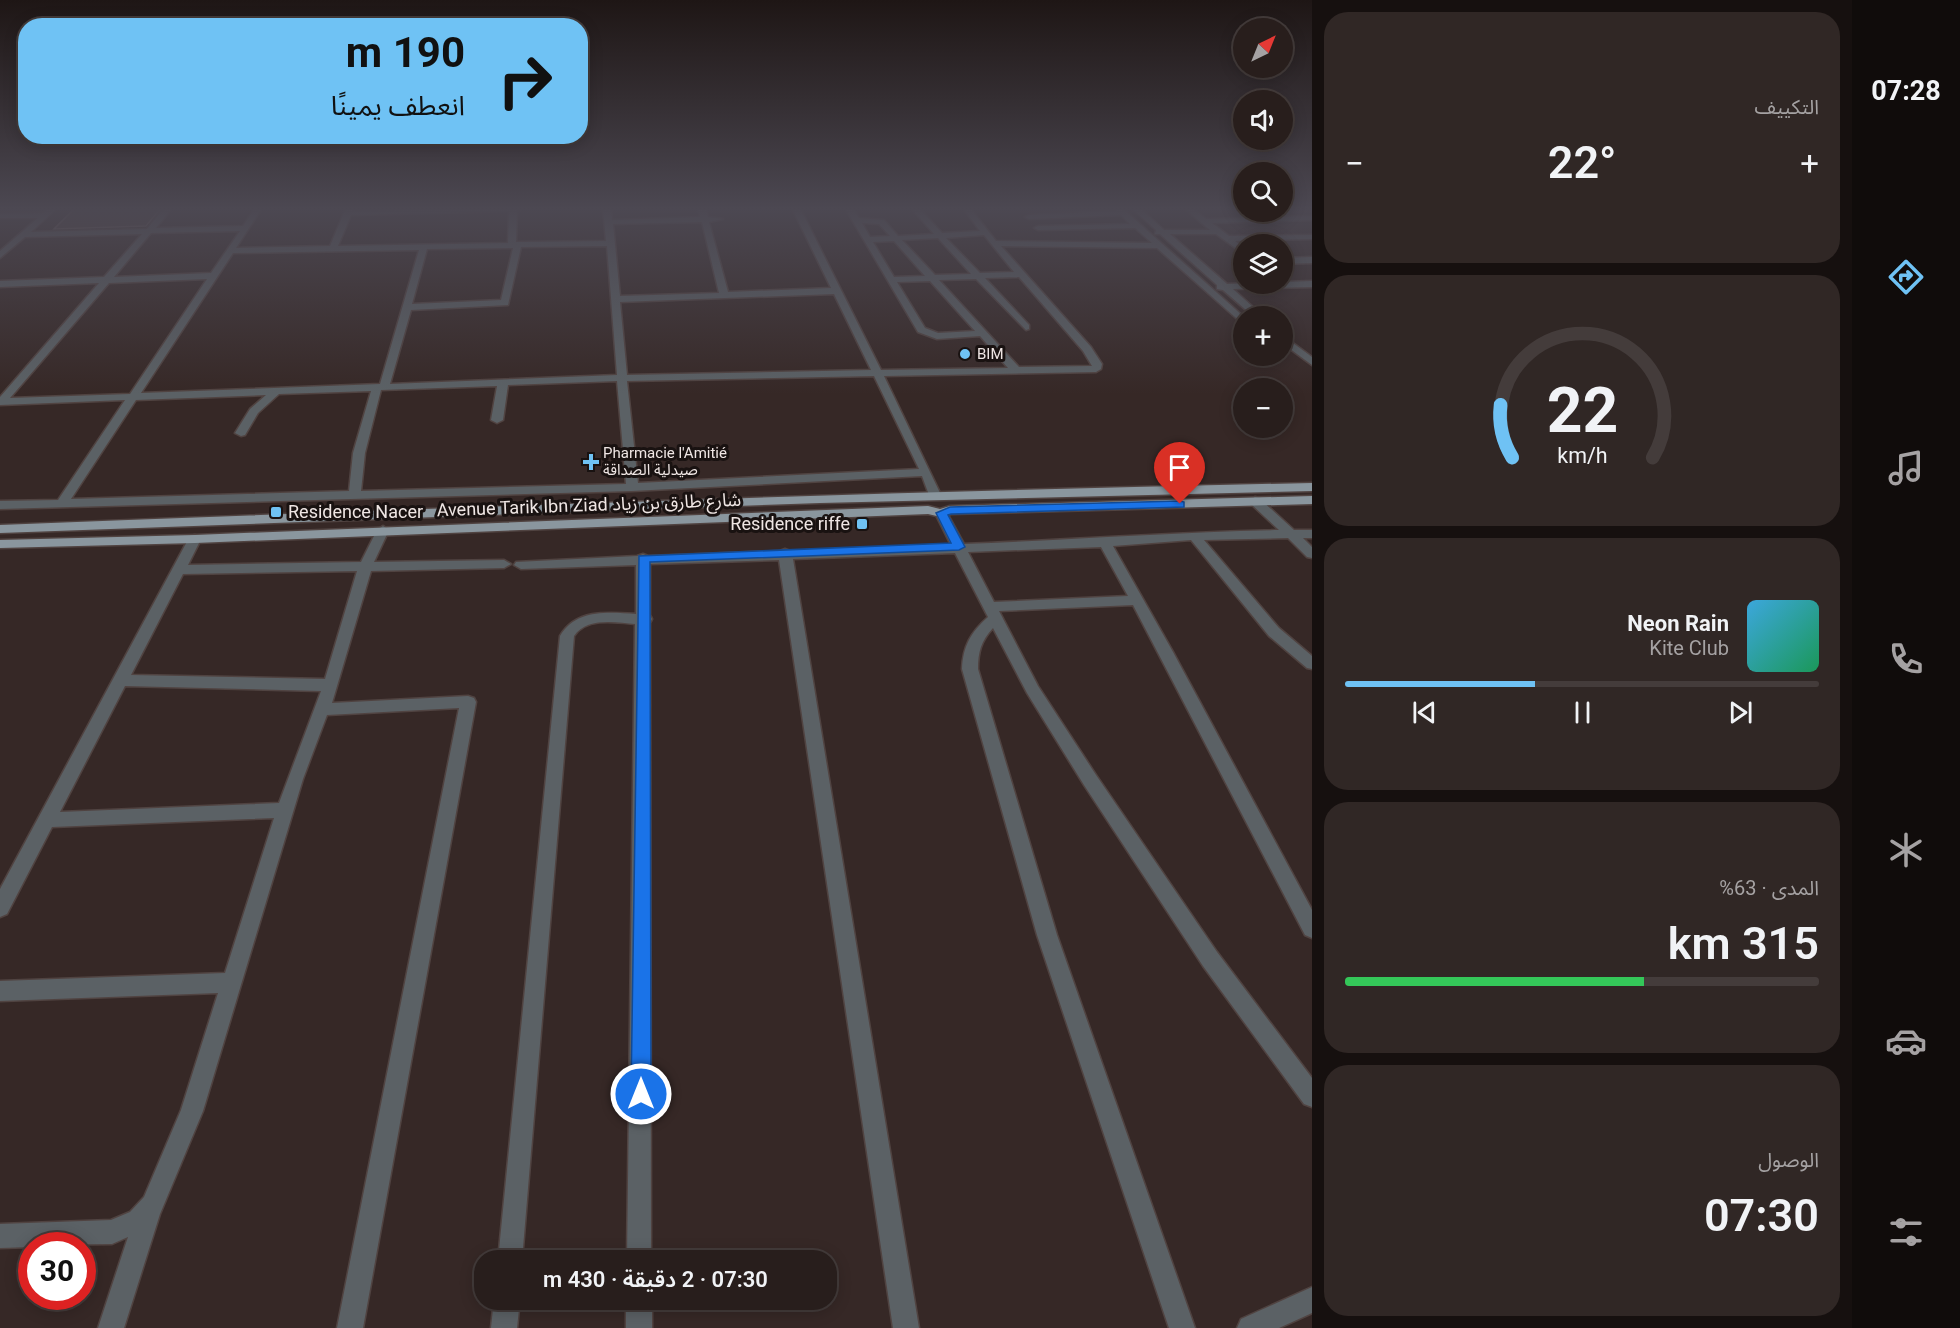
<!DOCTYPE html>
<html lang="ar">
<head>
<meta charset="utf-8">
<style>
	:root { --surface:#281e1c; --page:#302725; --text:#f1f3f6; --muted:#a5a2a3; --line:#443c3b; --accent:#6fc2f4 }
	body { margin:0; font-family:Roboto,"Noto Sans Arabic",sans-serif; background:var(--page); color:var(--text); direction:rtl; height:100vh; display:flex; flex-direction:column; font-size:22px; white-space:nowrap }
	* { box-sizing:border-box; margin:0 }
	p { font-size:20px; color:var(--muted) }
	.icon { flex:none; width:33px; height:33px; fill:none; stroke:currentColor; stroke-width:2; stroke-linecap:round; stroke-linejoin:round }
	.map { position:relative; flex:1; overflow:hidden; direction:ltr }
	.sheet { display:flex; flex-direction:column; gap:12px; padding:12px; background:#16100f; width:540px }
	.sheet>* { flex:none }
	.guide { position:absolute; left:18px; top:18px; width:570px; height:126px; border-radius:24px; box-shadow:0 3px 15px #0003,0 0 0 2px var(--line); direction:rtl; background:#6fc2f4; color:#111; overflow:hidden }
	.needle { width:39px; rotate:43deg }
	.tools { position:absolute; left:1233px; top:18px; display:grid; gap:12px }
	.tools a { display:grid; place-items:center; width:60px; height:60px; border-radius:50%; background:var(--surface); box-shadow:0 3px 15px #0003,0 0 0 2px var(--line); font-size:30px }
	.speed { position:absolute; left:18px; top:1232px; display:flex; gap:12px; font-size:30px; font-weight:700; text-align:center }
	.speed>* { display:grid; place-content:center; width:78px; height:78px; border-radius:50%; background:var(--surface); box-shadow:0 3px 15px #0003,0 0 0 2px var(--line); line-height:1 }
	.speed .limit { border:9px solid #d22; background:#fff; color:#111 }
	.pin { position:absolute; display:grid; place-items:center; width:51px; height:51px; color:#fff; margin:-62px -26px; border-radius:50% 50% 50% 0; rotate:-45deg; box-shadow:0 0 6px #0007 }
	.pin .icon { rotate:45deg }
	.me { position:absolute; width:66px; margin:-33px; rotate:0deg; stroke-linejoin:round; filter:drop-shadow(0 0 4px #0008) }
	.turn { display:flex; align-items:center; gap:21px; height:126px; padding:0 24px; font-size:27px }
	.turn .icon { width:78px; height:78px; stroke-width:2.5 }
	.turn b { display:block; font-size:42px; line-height:51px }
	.big { font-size:45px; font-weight:600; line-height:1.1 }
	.sheet .card { flex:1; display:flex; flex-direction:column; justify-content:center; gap:9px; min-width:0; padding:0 21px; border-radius:24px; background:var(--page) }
	.sheet .dial { align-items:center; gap:0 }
	.dial svg { height:156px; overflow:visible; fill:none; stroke:var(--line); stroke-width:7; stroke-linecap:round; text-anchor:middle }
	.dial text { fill:var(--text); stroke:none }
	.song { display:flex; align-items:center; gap:18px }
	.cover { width:72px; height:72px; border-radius:9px; background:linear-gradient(135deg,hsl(200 70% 55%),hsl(150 70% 35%)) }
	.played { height:6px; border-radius:3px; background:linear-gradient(90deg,var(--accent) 40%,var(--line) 40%) }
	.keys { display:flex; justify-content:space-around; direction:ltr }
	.heat { display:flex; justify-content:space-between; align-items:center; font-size:33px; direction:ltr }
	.charge { height:9px; border-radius:4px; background:linear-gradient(90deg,#34c759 63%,var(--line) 0) }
	.trip { position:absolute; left:474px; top:1250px; width:363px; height:60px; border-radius:24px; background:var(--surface); box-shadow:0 3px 15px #0003,0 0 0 2px var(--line); font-weight:600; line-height:60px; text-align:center; direction:rtl }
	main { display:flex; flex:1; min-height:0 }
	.dock { display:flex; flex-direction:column; width:108px; justify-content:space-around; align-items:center; background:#100c0b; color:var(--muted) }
	.dock .icon { width:42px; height:42px }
	.dock .selected { color:var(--accent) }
	.dock b { font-size:27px; color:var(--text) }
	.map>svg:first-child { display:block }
</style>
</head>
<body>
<main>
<nav class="dock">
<b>07:28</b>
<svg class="icon selected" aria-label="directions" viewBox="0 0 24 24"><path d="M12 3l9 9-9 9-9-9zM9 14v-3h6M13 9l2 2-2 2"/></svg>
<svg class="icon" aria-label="music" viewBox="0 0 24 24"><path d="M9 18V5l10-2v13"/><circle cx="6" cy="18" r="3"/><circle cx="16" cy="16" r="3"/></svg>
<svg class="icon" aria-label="phone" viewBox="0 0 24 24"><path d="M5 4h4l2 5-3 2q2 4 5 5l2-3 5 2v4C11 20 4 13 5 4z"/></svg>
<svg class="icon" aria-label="climate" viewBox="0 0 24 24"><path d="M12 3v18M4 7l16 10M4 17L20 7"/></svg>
<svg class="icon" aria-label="car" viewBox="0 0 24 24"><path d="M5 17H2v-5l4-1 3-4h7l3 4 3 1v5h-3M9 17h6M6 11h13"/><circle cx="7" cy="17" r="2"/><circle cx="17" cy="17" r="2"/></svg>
<svg class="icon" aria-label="filters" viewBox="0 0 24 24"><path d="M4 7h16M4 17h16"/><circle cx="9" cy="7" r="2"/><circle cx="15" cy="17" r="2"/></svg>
</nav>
<section class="sheet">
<div class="card"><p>التكييف</p>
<div class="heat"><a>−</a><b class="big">22°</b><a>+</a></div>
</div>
<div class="card dial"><svg viewBox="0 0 100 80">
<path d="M14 69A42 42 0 1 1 86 69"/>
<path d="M14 69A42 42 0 0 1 8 42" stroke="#6fc2f4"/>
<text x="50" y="56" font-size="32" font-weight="700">22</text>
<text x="50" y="72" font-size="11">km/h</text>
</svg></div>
<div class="card">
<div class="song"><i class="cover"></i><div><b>Neon Rain</b><p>Kite Club</p></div></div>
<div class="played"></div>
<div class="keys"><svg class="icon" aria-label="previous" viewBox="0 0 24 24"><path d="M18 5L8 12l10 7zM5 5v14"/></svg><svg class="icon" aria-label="pause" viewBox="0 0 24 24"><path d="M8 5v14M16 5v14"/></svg><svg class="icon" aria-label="next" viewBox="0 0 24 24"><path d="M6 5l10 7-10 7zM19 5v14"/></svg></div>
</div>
<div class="card"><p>المدى · 63%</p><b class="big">315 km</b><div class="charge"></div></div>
<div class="card"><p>الوصول</p><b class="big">07:30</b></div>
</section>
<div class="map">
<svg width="1312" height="1328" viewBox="0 0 1312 1328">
	<rect width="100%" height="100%" fill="#362826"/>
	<path fill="#4c3d3b" stroke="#766563" stroke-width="1.5" d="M75,208h86l-15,18 -92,3z"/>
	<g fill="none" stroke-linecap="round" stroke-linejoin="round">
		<g stroke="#504341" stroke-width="3">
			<g id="minor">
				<path d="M49,208h8l-26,24 116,-3 17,-21h8l-16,20 87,-2 12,-18h7l-26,40 94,-2 16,-38h8l-1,3 171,-3 -7,2 -1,32h5l85,-1 -3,-33h8l1,12 88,-3 -2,-9h8l2,9 15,2 -14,3 19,70 103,-4 -39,-80h8l81,162 127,-2 -28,-32 -43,3 -19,-7 -73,-124h8l6,10 25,2 14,16 36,-2 -23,-26h8l23,25 38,-2 -17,-23h7l26,33 156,2 -17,-15 -97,2 -4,-2 4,-2 92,-2 -9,-9 -92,4 -4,-2 4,-2 87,-4 -2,-3h8l122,109v8l-87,-77 -156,-2 90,101 11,17 -1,5 -5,3 -212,4 57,119 -6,4 -6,-4 -7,-19 -290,15 -632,18v-8l58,-1 67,-100 -125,5v-8l99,-114 -99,4v-6l104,-4 38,-43 -117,3 -25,21v-7l38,-33h-38v-4l44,-1zM509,211l-1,32 -170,3 13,-31zM702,222l17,71 -99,3 -7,-72zM862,223l17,1 11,12 -20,1zM240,231l-29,42 -97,4 37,-44zM984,235l30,37 -34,1 -34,-35zM938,238l33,36 -36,1 -33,-35zM894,241l31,35 -31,1 -21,-35zM607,246l10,129 -227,9 21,-74 97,-5 13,-58zM513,248l-12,52 -89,4 15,-55zM419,250l-39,134 -239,9 92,-140zM1019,277l64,74 9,15 -73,1 -80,-87 37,-1 50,51 3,-1v-4l-44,-47zM207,279l-77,115 -120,4 99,-115zM930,281l45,50 -37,2 -13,-5 -28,-46zM834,294l37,76 -244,5 -7,-73zM874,376l45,93 -281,14 -11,-102zM617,381l9,103 -265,7 4,-38 16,-63 116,-4 -6,34 6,3 6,-3 5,-35zM371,391l-18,62 -4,38 -278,8 65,-99 130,-5 -16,14 -15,24 6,3 4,-1 13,-22 21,-19z"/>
				<path d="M1132,208h8l24,22h46l-26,-22h8l14,11 106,-3v4l-100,3 17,13 83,-1v4l-77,2 9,7v6l-28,-20h-46l57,50 85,-3v6l-79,2 30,27h-10l-30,-26 -6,-1v-4l-57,-51h-5l1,-4z"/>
				<path d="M1312,257v6l-30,1v-6z"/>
				<path d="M1282,335l30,22v8l-30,-22z"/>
				<path d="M1255,497l4,1 35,32h18v8h-9l9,9v11l-5,-1 -19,-19 -84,2 75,88 33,28v13l-5,-1 -38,-32 -78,-96 -78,6 60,106 139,258v28l-7,-3 -172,-330 -134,6 39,75 58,89 121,177 95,126v29l-8,-3 -101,-138 -119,-181 -57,-92 -34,-65c-12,13 -15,24 -15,41l79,266 138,393h-26l-132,-393 -75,-266c1,-23 9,-37 26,-52l-33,-64 -162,6 126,769h-26l-114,-768 -129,4v51l2,4 -2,4 1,637h-24l8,-636c-19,-2 -49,-7 -61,12l-52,624h-24l62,-624c16,-27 47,-24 76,-22v-49l-115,4 -7,-4 2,-3 121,-6 6,-2 5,2 132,-5 5,-2 5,2 161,-6 -16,-32 6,-4 6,4 17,31c105,-4 210,-12 315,-14l-28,-26 -2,-3zM1101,547l27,49 -134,6 -26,-50z"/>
				<path d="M383,526l6,4 -15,32 130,-2 7,4 -7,4 -133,3 -39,132 136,-7 6,2 2,4 -113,626h-26l122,-620 -132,7 -24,64 -100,332 -43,103 -36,114h-26l30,-91 -16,7 -80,1v2l-32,1v-24l111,-4 19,-8 14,-15 37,-87 37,-117 -218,8v-20l225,-8 49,-155 -222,9 -45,87 -7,3v-28l190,-353 5,-1 6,4 -13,26 173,-3 16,-32zM357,571l-32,108 -194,-4 52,-101zM125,686l196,5 -42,112 -219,9z"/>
				<path d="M1312,1287v26l-33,15h-42l4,-9z"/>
				<path d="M494,1299h26l-3,29h-26z"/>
				<rect x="626" y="1299" width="26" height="29"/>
			</g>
		</g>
		<g stroke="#504341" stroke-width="3">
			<g id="major">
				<path d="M1312,483v8l-492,12 -820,30v-8c437,-17 875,-33 1312,-42z"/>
				<path d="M1312,496v8l-361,10 -10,3 -13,-3 -733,29 -195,5v-8l195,-5 733,-29 12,3 10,-3z"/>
			</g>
		</g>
		<use href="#minor" fill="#5b6165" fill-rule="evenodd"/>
		<use href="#major" fill="#8a969e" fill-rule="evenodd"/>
	</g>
	<linearGradient id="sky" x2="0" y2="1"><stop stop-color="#1e1615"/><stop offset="0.53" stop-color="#4c4852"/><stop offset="1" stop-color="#4c4852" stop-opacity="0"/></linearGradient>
	<rect width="1312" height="394" fill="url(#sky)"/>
	<path fill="#1a73e8" stroke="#114b97" stroke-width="1.5" d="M1180,501l4,1v5l-233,7 -3,1 17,32 -6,3 -309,12 1,532 -3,7 -7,3 -7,-3 -3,-7 8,-538 312,-13 -15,-30 14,-6z"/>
	<g fill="#6fc2f4" stroke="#191211" stroke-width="2">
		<circle cx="965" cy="354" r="6"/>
		<path d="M588 453h6v6h6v6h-6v6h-6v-6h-6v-6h6z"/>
		<rect x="270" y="506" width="12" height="12" rx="3"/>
		<rect x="856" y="518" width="12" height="12" rx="3"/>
	</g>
	<g text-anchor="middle" stroke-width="6" stroke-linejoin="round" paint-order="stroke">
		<g font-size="15" fill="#efe6e4" stroke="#191211" text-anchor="start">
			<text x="977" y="359">BIM</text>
			<text x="603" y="458">Pharmacie l'Amitié<tspan x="603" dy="17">صيدلية الصداقة</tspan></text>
		</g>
		<g font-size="18" fill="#efe6e4" stroke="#191211">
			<text transform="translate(589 505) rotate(-2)" y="6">Avenue Tarik Ibn Ziad شارع طارق بن زياد</text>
		</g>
		<g font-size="18" fill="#efe6e4" stroke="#191211" text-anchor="start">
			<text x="288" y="518">Residence Nacer</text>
			<text x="850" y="530" text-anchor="end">Residence riffe</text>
		</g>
	</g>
</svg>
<div class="tools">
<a><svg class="needle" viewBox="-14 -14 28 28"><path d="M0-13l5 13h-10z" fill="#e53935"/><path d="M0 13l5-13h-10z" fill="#a5a2a3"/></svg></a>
<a><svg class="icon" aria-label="sound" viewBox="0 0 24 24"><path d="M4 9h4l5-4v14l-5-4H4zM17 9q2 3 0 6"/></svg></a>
<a><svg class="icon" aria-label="search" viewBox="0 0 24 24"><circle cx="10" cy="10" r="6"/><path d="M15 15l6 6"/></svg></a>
<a><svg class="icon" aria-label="layers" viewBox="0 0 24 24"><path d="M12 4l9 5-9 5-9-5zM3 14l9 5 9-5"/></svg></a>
<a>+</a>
<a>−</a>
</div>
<div class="speed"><div class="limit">30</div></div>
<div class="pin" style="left:1180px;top:504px;background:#d93025"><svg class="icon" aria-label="arrive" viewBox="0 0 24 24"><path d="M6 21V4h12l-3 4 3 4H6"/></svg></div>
<svg class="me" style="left:641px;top:1094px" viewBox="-20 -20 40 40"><circle r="17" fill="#1a73e8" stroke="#fff" stroke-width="3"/><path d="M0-11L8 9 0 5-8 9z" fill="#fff"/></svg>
<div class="trip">07:30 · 2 دقيقة · 430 m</div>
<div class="guide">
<div class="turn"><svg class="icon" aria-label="right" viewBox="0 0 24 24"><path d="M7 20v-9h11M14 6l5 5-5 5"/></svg><div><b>190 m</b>انعطف يمينًا</div></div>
</div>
</div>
</main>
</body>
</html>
